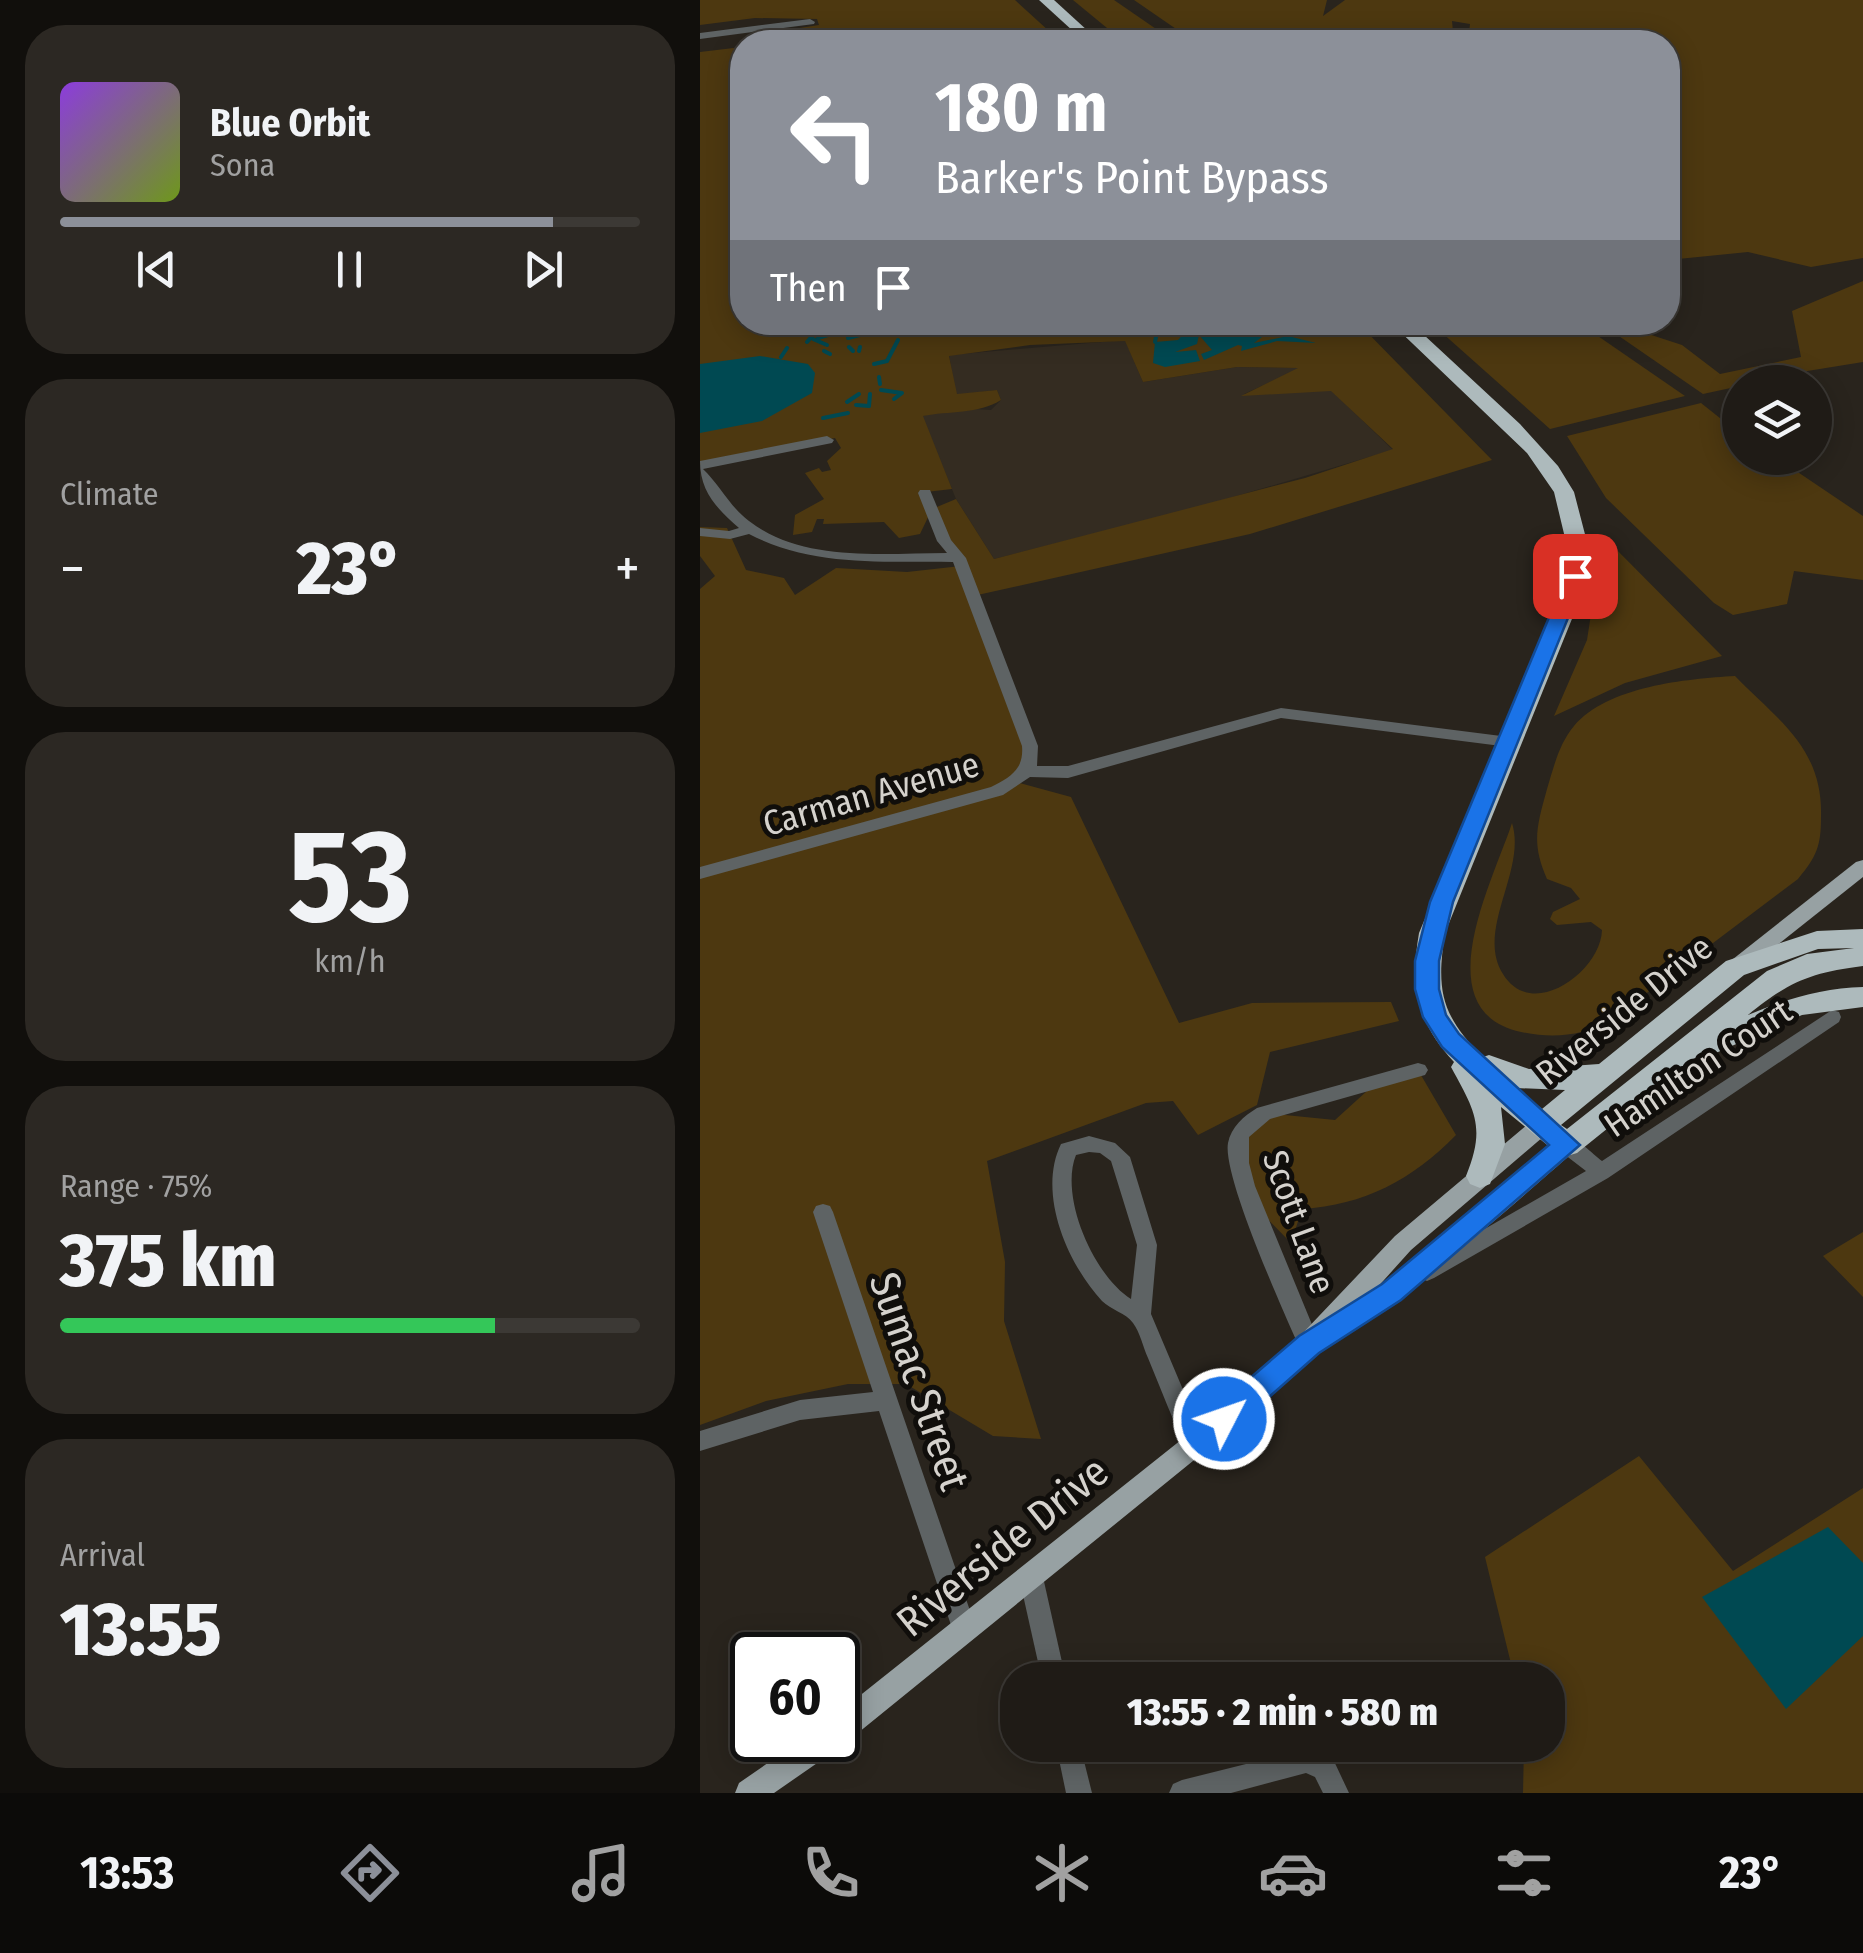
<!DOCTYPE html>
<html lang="en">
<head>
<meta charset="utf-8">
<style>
	:root { --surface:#1f1b16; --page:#2c2823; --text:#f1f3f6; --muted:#a1a1a1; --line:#3c3935; --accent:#8c9099 }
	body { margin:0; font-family:"Fira Sans Condensed",sans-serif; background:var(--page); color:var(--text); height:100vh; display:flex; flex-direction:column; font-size:38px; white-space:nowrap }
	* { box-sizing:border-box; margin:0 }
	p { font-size:32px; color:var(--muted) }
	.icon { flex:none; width:55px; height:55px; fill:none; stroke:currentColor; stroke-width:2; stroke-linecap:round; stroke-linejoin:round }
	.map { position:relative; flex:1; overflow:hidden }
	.sheet { display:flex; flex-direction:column; gap:25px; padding:25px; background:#110f0c; width:700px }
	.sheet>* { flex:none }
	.hud { position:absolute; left:30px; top:30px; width:950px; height:305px; border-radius:40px; box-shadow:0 5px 25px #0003,0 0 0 2px var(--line); background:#8c9099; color:#fff; overflow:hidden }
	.fabs { position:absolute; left:1022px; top:365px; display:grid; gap:20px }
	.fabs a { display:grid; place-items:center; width:110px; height:110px; border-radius:50%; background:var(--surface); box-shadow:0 5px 25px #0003,0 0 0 2px var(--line); font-size:50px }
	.speed { position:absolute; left:30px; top:1632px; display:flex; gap:20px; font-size:50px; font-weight:700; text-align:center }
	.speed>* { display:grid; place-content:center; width:130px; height:130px; border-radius:50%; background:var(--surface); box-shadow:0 5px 25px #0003,0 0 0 2px var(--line); line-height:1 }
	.speed .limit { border:5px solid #111; border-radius:15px; background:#fff; color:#111 }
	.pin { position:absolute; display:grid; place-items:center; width:85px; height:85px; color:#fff; margin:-42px; border-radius:20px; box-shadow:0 5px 15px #0006 }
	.me { position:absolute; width:110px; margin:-55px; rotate:49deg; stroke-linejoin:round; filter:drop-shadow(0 0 8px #0008) }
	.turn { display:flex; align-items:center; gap:35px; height:210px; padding:0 40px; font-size:45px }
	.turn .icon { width:130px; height:130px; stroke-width:2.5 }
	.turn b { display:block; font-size:70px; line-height:85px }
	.then { display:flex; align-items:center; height:95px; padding:0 40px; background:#0003; gap:20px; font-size:38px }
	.big { font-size:75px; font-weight:800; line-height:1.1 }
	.sheet .card { flex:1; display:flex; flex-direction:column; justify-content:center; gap:15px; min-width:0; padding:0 35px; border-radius:40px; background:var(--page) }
	.sheet .dial { align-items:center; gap:0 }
	.dial b { font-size:130px; line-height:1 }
	.song { display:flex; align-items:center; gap:30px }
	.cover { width:120px; height:120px; border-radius:15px; background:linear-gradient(135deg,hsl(270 70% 55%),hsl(80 70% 35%)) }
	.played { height:10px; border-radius:5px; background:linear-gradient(90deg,var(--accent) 85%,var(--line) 85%) }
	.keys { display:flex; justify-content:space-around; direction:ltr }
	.heat { display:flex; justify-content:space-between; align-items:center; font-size:55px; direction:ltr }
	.charge { height:15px; border-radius:8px; background:linear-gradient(90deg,#34c759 75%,var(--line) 0) }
	.trip { position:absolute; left:300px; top:1662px; width:565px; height:100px; border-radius:40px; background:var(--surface); box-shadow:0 5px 25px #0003,0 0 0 2px var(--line); font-weight:800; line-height:100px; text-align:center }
	.menu { display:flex; height:160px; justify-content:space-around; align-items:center; background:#0c0b09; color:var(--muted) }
	.menu .icon { width:70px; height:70px }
	.menu .active { color:var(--accent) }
	.menu b { font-size:45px; color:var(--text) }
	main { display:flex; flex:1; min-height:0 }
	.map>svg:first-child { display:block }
</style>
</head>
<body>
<main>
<section class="sheet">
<div class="card">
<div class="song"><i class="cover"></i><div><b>Blue Orbit</b><p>Sona</p></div></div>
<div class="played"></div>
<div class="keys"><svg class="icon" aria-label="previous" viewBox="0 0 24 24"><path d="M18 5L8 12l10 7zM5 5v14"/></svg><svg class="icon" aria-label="pause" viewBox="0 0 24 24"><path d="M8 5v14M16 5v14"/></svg><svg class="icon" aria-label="next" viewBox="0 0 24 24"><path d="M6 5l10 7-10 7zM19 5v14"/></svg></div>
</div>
<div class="card"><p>Climate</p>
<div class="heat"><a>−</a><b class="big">23°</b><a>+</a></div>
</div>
<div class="card dial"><b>53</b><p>km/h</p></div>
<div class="card"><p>Range · 75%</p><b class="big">375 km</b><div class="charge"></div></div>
<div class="card"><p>Arrival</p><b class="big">13:55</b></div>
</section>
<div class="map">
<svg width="1163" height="1793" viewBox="0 0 1163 1793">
	<rect width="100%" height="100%" fill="#29241d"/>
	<path fill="#342c21" d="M425,340l18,42 94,-15 64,1 -57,26 87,-4 62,60 -187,55 -212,54 -38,-60 -34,-83 37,-8 32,2 10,-10 -4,-10 -41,5 -7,-40z"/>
	<g fill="#4d3810" fill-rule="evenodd">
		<path d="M0,0h315l46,42h-287l15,-2 -3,-10 33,-5 -2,-6 -62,-1 -55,7z"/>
		<path d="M373,0h41l61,42h-51z"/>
		<path d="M434,0h193l-4,16 22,-16h518v258l-52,9 -63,-15 -80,8v-218h-200l2,-18 -18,-3 2,21h-259z"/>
		<path d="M42,47v275l616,1 134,137 -242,74 -277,62 57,150 -14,36 55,15 108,226 73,-20 139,-1 8,19 -129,31 -13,53 -59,30 -25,-34 -27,2 -159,58 18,101 -1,59 37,118 -48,-3 -87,-52h-58l-82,17 -66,24v-836l15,-13 -15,-20v-29l27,1 19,42 38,8 11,17 41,-27 71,4 54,-6 -30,-55 -11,23 -21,4 -15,-16 -61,2 1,-5h-7l-5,13 -19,3 2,-20 29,-16 -19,-26 14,-5 3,4 9,-2 -4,-9 14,-13 -6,-10 -135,27v-413zM425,341l18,41 94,-15 61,1 -57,28 90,-5 62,58 -88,29 -311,81 -38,-60 -24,10 -6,-17 26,-3 -29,-73c25,-5 56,-2 78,-16l-4,-10 -40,4 -8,-38 81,-11z"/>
		<path d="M1163,281v81l-123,20v4l-37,8 -103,-71h29l4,6 49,16 38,29 81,-17 -9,-46z"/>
		<path d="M731,323h148l106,73 -135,33z"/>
		<path d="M1001,403l39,31v24h37l86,58v64l-69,-9 -7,33 -54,11 -19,-12 -108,-105 -39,-62z"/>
		<path d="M903,536l119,120 -97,27 -71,33 33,-76z"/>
		<path d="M1035,676c44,45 88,72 86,141 0,29 -4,39 -23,62l-187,141c-29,16 -57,19 -90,12 -97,-21 -28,-151 -9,-209 15,48 -37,107 -9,151 29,48 98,-3 99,-44l-11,-8 -34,3 -7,-6 3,-7 27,-13 -9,-11 -24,-9c-16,-36 -10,-53 0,-90 7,-23 12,-45 27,-63 34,-40 112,-47 161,-50z"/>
		<path d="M718,1070l38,65c-44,45 -92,70 -154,74l-11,34 -38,-39 -15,-67 26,-24 71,7 43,-39z"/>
		<path d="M1163,1232v65l-40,-41z"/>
		<path d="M939,1456l94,115 130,-83v305h-340l1,-48h24v-65h-33l-30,-123z"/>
	</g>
	<g fill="#004952">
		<path d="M495,322l65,1 2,14 -8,6 34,-7 28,7 -39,-2 -36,10 1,-5 -4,-1 -34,15 -3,-6 11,-4 -13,-15 -2,9 -22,8 21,-2 4,11 -35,6 -12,-4 2,-21 23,-2z"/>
		<path d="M60,356l48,8 7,9 -3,20 -50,28 -62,12v-69z"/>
		<path d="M1128,1527l35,36v73l-77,73 -84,-112z"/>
	</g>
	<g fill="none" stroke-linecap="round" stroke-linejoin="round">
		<g stroke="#004952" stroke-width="4">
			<path d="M118,338l33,-10 6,5"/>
			<path d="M148,338l32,-8"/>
			<path d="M113,339l14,6"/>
			<path d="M107,342l6,-7"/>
			<path d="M455,342l3,-15"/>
			<path d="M149,347l4,4"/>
			<path d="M124,351l6,3"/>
			<path d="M159,351l1,-4"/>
			<path d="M81,357l6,-9"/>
			<path d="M174,364l13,-3 11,-21"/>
			<path d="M179,377l1,7"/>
			<path d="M181,390l21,3 -8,6"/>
			<path d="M147,402l12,-8"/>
			<path d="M156,405l13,1 1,-12"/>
			<path d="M123,418l25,-5"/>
		</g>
		<g fill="#5e6364" fill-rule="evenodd">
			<path d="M110,19l5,3 -1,2 -114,15v-6z"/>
			<path d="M127,436l7,4 -2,3 -129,26c16,15 27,38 46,52 54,42 134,32 198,32l-10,-12 -19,-48 2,-3h10l21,50 15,18 72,188 -1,20h31l213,-58 228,29 8,5 -8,5 -228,-29 -213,60 -38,-1 -27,18 -303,84v-12l291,-80c20,-10 33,-18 31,-41l-69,-184c-70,-1 -140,5 -204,-28l-19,5 -30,-3v-8l29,3 10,-3c-23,-20 -39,-37 -39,-67z"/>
			<path d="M1132,1010l7,2 2,5 -2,5 -231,156 -174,100 -7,3 -7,-3 -3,-6 3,-6 166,-95 -26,-20 -3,-6 3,-6c16,-5 30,13 42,22z"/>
			<path d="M718,1063l7,2 3,5 -3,5 -155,44 -21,18v26l6,23 65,158 -3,7 -8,2 -8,-2c-16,-36 -79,-175 -73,-208 3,-16 16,-27 29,-35z"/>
			<path d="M389,1136l26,7 15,14 27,88 -6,69 55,130 -3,7 -8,3 -8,-3c-14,-30 -26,-62 -39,-93 -5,-11 -8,-26 -15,-35 -7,-10 -22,-13 -31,-22 -35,-38 -65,-108 -41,-157zM389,1152l11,1 11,8 26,84 -6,54c-37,-23 -72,-102 -55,-144z"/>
			<path d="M123,1204l7,2 3,6 144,419 -4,8 -8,4 -8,-4 -4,-8 -74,-220 -79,9 -100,31v-20l100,-31 73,-8 -60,-180 3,-6z"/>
			<path d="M331,1566l8,3 4,8 23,103h-24l-23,-103 4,-8z"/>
			<path d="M356,1745h24l12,48h-26z"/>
			<path d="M606,1749l27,10 16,34h-26l-8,-16 -9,-4 -75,20h-62l4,-9 9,-4z"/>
		</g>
		<g fill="#97a1a3" fill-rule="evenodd">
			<path d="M1163,860v17l-121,96h-14l-3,-5 3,-5 128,-101z"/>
			<path d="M842,1116l8,3 3,6 -3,6 -139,119 -36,40 184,-151 8,-3 8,3 3,6 -3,6c-37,31 -209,187 -243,185l-128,116 -356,289 -10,4 -2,5 -62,43h-39l4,-10 62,-43h37v-27l348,-277 114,-100 95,-100 139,-117z"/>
		</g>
		<g fill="#adbabc" fill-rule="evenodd">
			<path d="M339,0h15l46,42h-15z"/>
			<path d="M690,322h20l110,102 38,42 16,26 13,50 -9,62 -133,329c-9,58 -4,82 38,124l6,-2 40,14 70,-5 127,-103 91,-30 46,-2v37c-53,7 -73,15 -115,49 38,-16 74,-27 115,-28v20l-61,8 -93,41 -14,2 -118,95 -10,3 -10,-3 -56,-46 4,37 -15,40 -10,4 -10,-4 -4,-8c20,-49 9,-65 -15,-109l3,-5c-37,-39 -44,-77 -35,-129l137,-329 10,-62 -12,-50 -27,-39zM1154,948l-47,6 -40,17 -200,158 -6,-4 183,-150 74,-26zM816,1088l49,2 -23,19z"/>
		</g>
	</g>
	<path fill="#1a73e8" stroke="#114b97" stroke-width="2.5" d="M868,572l17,4 -132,326 -14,59v28l7,26 13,19 121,111 -179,155 -82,53 -85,75 -10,4 -11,-4 -4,-9 4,-9 86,-74 83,-52 167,-139 -107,-98 -19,-30 -8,-28v-28l15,-59z"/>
	<g text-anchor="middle" stroke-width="10" stroke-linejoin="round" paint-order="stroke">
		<g font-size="35" fill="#d5d2cd" stroke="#100e0b">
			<text transform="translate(171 794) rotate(-16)" y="12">Carman Avenue</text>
			<text transform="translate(924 1010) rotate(-39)" y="12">Riverside Drive</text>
			<text transform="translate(998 1068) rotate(-34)" y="12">Hamilton Court</text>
			<text transform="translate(599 1222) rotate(70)" y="12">Scott Lane</text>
		</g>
		<g font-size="42" fill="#d5d2cd" stroke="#100e0b">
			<text transform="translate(220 1381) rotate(71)" y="15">Sumac Street</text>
			<text transform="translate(302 1546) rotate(-39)" y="15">Riverside Drive</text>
		</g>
	</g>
</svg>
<div class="fabs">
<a><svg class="icon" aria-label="layers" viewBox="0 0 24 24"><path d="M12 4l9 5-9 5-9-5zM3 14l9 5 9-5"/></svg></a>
</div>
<div class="speed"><div class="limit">60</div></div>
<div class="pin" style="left:875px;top:576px;background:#d93025"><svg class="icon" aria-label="arrive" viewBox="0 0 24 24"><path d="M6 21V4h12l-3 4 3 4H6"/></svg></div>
<svg class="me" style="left:524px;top:1419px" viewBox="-20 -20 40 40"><circle r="17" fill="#1a73e8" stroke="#fff" stroke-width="3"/><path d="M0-11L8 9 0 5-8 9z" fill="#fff"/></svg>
<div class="trip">13:55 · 2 min · 580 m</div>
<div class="hud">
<div class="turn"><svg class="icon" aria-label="left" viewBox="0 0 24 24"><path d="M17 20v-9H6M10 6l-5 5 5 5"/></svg><div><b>180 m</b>Barker's Point Bypass</div></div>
<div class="then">Then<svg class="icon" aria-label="arrive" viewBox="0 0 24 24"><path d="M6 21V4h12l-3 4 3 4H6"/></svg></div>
</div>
</div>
</main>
<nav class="menu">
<b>13:53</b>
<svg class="icon active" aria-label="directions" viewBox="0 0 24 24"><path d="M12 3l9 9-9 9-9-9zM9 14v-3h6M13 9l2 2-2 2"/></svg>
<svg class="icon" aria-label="music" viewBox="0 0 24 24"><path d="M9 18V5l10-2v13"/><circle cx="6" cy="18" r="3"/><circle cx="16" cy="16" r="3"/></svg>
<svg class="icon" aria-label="phone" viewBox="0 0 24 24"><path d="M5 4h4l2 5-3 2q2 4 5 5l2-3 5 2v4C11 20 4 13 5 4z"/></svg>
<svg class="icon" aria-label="climate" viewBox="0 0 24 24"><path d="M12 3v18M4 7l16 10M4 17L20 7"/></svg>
<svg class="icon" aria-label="car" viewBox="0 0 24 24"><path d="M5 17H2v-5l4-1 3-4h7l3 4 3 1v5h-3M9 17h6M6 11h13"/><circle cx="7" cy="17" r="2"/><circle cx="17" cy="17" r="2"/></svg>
<svg class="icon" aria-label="filters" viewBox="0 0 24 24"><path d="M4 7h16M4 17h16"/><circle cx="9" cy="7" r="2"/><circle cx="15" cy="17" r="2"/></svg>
<b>23°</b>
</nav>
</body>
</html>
